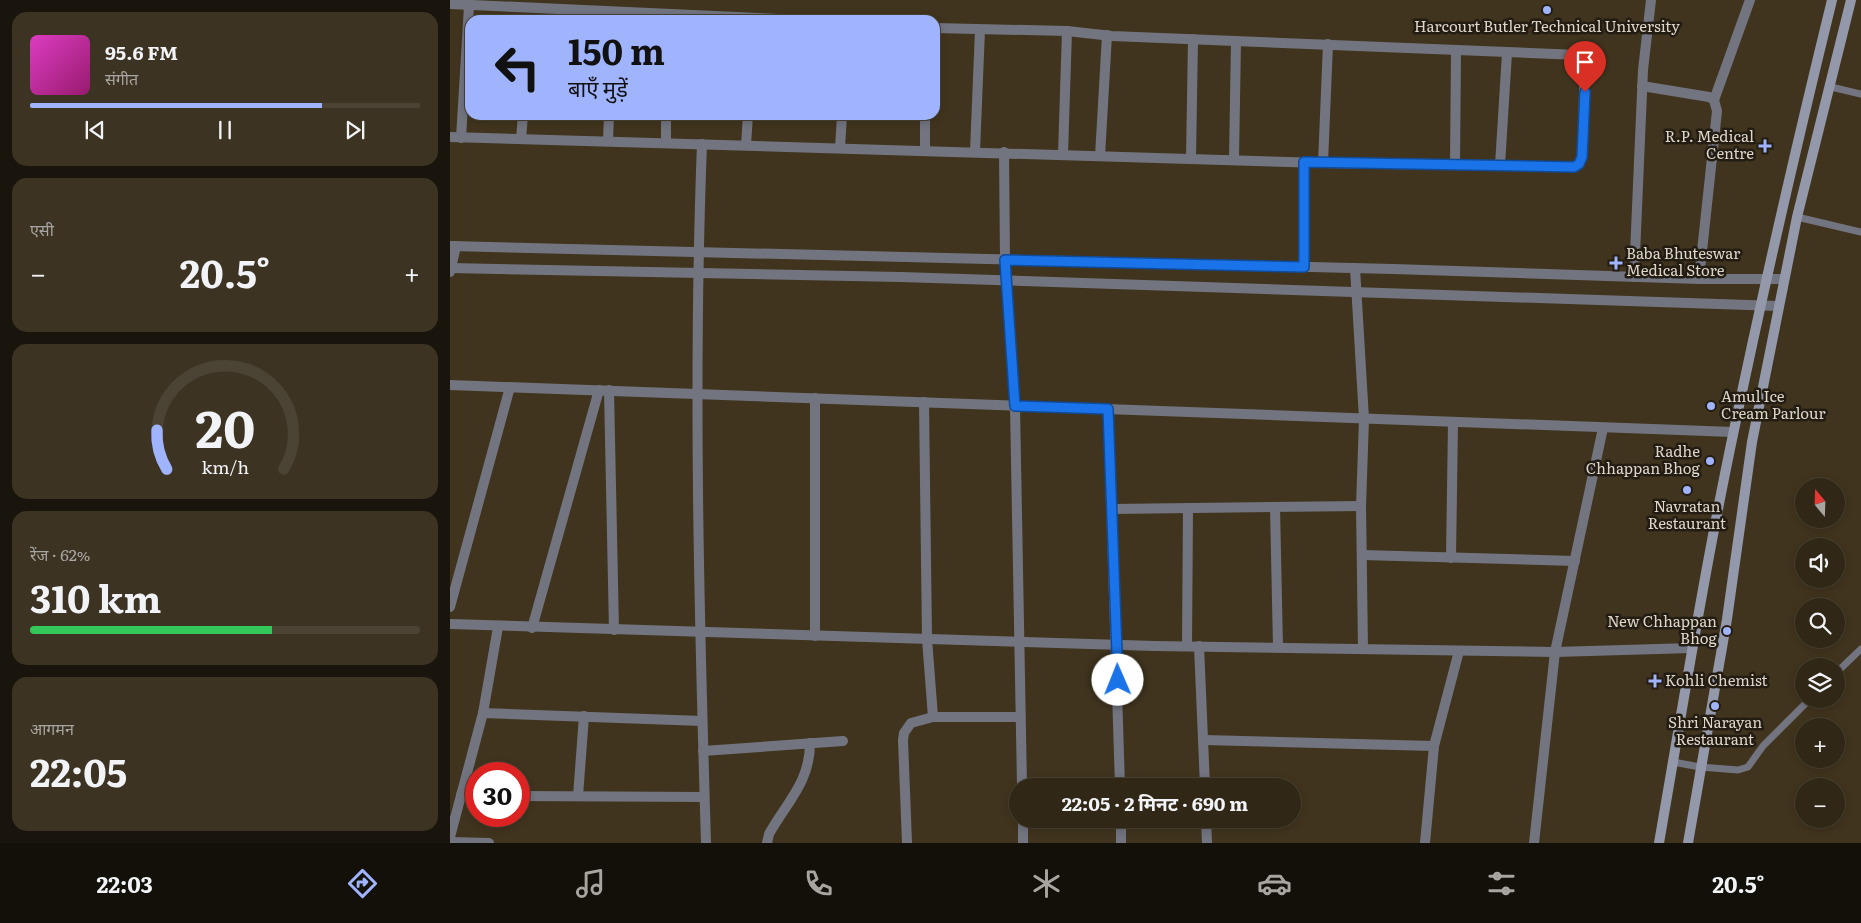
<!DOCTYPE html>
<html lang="hi">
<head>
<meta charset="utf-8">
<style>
	:root { --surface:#302716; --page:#3c3323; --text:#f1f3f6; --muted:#a8a5a1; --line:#4b4435; --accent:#a0b3fd }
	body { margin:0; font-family:Literata,"Noto Sans Devanagari",serif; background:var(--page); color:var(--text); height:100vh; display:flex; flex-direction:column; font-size:19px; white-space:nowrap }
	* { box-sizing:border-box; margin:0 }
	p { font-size:16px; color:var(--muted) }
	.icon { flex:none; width:28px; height:28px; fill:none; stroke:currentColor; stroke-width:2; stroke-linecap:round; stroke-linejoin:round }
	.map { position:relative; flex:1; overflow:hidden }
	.side { display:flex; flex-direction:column; gap:12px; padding:12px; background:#1a150c; width:450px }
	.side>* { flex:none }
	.top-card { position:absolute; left:15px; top:15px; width:475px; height:105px; border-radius:15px; box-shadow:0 2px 8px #0003,0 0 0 1px var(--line); background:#a0b3fd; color:#111; overflow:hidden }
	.needle { width:32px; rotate:341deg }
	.controls { position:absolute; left:1345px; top:478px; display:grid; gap:10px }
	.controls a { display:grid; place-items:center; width:50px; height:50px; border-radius:50%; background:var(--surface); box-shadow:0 2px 8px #0003,0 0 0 1px var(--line); font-size:25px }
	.speed { position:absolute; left:15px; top:762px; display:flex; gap:10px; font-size:25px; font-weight:700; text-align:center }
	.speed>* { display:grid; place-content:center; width:65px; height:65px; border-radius:50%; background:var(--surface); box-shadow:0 2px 8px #0003,0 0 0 1px var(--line); line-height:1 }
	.speed .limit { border:8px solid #d22; background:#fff; color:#111 }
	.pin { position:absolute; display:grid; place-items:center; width:42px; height:42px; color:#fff; margin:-51px -21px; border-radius:50% 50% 50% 0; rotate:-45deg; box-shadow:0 0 5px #0007 }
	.pin .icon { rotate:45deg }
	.me { position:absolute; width:55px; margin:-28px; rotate:359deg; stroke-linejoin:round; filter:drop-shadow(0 0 4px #0008) }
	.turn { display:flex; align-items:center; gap:18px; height:105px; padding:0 20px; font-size:22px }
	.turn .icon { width:65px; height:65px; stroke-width:2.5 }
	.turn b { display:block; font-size:35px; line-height:42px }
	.big { font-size:38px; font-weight:700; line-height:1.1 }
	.side .card { flex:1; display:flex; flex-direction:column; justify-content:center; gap:8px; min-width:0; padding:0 18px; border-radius:15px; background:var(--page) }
	.side .dial { align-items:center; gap:0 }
	.dial svg { height:130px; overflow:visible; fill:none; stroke:var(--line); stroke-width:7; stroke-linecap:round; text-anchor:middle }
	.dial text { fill:var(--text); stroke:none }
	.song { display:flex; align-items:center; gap:15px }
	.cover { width:60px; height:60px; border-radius:8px; background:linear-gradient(135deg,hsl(310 70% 55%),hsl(320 70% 35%)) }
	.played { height:5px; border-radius:2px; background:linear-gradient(90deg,var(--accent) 75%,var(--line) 75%) }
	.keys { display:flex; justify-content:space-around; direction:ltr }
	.heat { display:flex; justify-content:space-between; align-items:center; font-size:28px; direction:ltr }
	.charge { height:8px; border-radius:4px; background:linear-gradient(90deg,#34c759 62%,var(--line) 0) }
	.trip { position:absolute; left:559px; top:778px; width:292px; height:50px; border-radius:25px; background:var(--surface); box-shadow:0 2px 8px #0003,0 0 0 1px var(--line); font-weight:700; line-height:50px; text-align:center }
	.tabs { display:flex; height:80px; justify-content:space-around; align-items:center; background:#131009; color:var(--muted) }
	.tabs .icon { width:35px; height:35px }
	.tabs .current { color:var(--accent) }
	.tabs b { font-size:22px; color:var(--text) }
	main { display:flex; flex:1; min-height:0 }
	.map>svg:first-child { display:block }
</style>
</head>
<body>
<main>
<section class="side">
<div class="card">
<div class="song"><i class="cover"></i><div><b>95.6 FM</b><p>संगीत</p></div></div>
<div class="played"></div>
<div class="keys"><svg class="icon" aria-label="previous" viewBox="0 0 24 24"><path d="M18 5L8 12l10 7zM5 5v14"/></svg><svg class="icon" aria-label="pause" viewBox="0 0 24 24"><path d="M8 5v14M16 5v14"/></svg><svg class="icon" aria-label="next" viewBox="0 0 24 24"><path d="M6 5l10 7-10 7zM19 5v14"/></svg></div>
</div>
<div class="card"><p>एसी</p>
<div class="heat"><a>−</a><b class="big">20.5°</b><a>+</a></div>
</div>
<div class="card dial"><svg viewBox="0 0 100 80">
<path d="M14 69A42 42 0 1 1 86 69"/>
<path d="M14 69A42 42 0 0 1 8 45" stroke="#a0b3fd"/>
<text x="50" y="56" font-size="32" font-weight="700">20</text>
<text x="50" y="72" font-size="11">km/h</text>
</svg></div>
<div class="card"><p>रेंज · 62%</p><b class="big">310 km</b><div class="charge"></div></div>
<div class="card"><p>आगमन</p><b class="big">22:05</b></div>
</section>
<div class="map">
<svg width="1411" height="843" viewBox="0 0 1411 843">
	<rect width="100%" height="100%" fill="#40341e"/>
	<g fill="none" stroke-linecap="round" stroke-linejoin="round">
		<g stroke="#727580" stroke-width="7">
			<path d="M1381,87l30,7"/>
			<path d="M1347,217l64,15"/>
			<path d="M1386,673l25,-24"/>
			<path d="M1223,762l27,5 38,3 10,-3 15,-21 47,-47"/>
		</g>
		<g stroke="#727580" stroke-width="10">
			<path d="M0,4l353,16"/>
			<path d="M1192,86l67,11 5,3 3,11 -18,168"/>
			<path d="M1264,100l36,-100"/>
			<path d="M0,137l873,26 247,4 7,-1 5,-9 3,-96 -6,-6 -467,-19 -45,-5 -132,-3"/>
			<path d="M11,138l8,-132"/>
			<path d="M71,139l2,-24"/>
			<path d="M158,141l1,-26"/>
			<path d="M216,143v-28"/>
			<path d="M252,144c-9,232 -3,466 4,699"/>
			<path d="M296,145l2,-30"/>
			<path d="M390,148l2,-33"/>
			<path d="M475,150v-35"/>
			<path d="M525,151l5,-121"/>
			<path d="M554,152l1,107 10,147 7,380"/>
			<path d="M613,154l4,-123"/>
			<path d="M650,156l7,-121"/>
			<path d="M741,158l2,-119"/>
			<path d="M784,159l2,-118"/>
			<path d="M873,163l5,-119"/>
			<path d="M1005,164l1,-113"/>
			<path d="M1050,165l7,-112"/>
			<path d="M0,246l943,23 306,10h85"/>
			<path d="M854,267v-105"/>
			<path d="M0,268l451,9 877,29"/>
			<path d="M905,268l9,151 -3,87 2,143"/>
			<path d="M0,272l6,-26"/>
			<path d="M1184,277l9,-207 8,-70"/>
			<path d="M0,385l1283,47"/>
			<path d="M159,390l5,240"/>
			<path d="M365,398v238"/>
			<path d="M474,402l3,237 6,78"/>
			<path d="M658,409l12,377"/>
			<path d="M825,507l3,140"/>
			<path d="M662,509l249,-3"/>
			<path d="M912,555l213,6"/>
			<path d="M1001,558l2,-136"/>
			<path d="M0,607l60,-220"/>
			<path d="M0,624l705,22 400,6 137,-4"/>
			<path d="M82,628l67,-238"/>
			<path d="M737,646l1,-138"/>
			<path d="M749,646l6,140"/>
			<path d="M33,713l219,8"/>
			<path d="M754,740l230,6"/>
			<path d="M253,751l140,-10"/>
			<path d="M11,795h15"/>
			<path d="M69,796l185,1"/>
			<path d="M128,796l6,-80"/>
			<path d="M573,819v24"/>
			<path d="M671,819v24"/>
			<path d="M756,819l1,24"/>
			<path d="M0,837l33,-124 15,-86"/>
			<path d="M0,842l39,1"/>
			<path d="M317,843l2,-9c18,-32 41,-52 41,-91"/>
			<path d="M457,843l-4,-103 1,-7 7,-10 22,-6h87"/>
			<path d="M975,843l9,-97 25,-95"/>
			<path d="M1084,843l21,-191 48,-224"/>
		</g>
		<g stroke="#9398aa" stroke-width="10">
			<path d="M1209,843c24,-138 46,-276 75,-413 30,-144 63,-287 98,-430"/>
			<path d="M1238,843l39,-224 25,-177 45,-225 54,-217"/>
		</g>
	</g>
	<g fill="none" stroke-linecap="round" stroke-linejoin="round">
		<g stroke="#114b97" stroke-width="12">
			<path id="route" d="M668,680l-10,-271 -93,-3 -10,-146 299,7v-105l270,5 5,-3 3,-7 3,-65"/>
		</g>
		<use href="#route" stroke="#1a73e8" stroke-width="9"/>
	</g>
	<g fill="#a0b3fd" stroke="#221c13" stroke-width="2">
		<circle cx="1097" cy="10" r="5"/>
		<path d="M1312.5 138.5h5v5h5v5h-5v5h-5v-5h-5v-5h5z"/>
		<path d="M1163.5 255.5h5v5h5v5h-5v5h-5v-5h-5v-5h5z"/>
		<circle cx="1261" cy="406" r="5"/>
		<circle cx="1260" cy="461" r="5"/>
		<circle cx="1237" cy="490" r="5"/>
		<circle cx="1277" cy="631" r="5"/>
		<path d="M1202.5 673.5h5v5h5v5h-5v5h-5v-5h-5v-5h5z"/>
		<circle cx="1265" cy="706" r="5"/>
	</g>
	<g text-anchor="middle" stroke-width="5" stroke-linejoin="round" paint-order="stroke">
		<g font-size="15" fill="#ddd6c9" stroke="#221c13">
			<text x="1097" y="32">Harcourt Butler Technical University</text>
			<text x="1304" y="142" text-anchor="end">R.P. Medical<tspan x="1304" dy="17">Centre</tspan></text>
			<text x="1176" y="259" text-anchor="start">Baba Bhuteswar<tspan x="1176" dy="17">Medical Store</tspan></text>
			<text x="1271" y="402" text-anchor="start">Amul Ice<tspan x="1271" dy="17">Cream Parlour</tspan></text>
			<text x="1250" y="457" text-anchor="end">Radhe<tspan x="1250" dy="17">Chhappan Bhog</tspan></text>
			<text x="1237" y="512">Navratan<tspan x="1237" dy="17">Restaurant</tspan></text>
			<text x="1267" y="627" text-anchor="end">New Chhappan<tspan x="1267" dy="17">Bhog</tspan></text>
			<text x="1215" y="686" text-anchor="start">Kohli Chemist</text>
			<text x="1265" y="728">Shri Narayan<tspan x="1265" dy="17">Restaurant</tspan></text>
		</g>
	</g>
</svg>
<div class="controls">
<a><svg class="needle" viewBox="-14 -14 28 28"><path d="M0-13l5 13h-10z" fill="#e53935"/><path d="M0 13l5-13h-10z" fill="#a8a5a1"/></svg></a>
<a><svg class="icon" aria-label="sound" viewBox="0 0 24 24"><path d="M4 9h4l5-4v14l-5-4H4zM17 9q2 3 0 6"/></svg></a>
<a><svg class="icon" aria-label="search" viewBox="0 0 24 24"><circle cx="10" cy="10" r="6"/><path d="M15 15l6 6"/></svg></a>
<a><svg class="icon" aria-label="layers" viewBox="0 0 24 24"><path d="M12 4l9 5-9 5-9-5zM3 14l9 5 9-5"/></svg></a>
<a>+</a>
<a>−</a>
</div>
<div class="speed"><div class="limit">30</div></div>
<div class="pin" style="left:1135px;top:92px;background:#d93025"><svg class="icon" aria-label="arrive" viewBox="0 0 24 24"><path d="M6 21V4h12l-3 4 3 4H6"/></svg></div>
<svg class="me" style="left:668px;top:680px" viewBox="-20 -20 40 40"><circle r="19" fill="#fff"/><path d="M0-13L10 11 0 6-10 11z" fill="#1a73e8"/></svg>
<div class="trip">22:05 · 2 मिनट · 690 m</div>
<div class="top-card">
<div class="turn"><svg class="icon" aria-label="left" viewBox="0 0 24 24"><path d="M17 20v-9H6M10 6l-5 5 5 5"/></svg><div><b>150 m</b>बाएँ मुड़ें</div></div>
</div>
</div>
</main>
<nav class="tabs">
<b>22:03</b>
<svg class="icon current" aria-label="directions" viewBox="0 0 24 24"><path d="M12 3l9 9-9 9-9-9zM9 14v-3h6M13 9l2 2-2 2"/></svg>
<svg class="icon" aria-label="music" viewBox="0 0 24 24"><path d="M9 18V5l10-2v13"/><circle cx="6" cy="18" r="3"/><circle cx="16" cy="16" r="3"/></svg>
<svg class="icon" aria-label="phone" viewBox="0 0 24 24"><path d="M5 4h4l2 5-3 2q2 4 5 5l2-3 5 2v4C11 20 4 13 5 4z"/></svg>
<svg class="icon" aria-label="climate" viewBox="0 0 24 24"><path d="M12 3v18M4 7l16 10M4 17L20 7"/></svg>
<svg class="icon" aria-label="car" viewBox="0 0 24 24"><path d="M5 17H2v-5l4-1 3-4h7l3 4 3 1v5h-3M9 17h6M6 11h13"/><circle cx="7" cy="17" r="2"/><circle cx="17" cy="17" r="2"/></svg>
<svg class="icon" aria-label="filters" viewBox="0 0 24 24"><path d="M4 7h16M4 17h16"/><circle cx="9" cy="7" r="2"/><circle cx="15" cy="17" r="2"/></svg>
<b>20.5°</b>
</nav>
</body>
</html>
